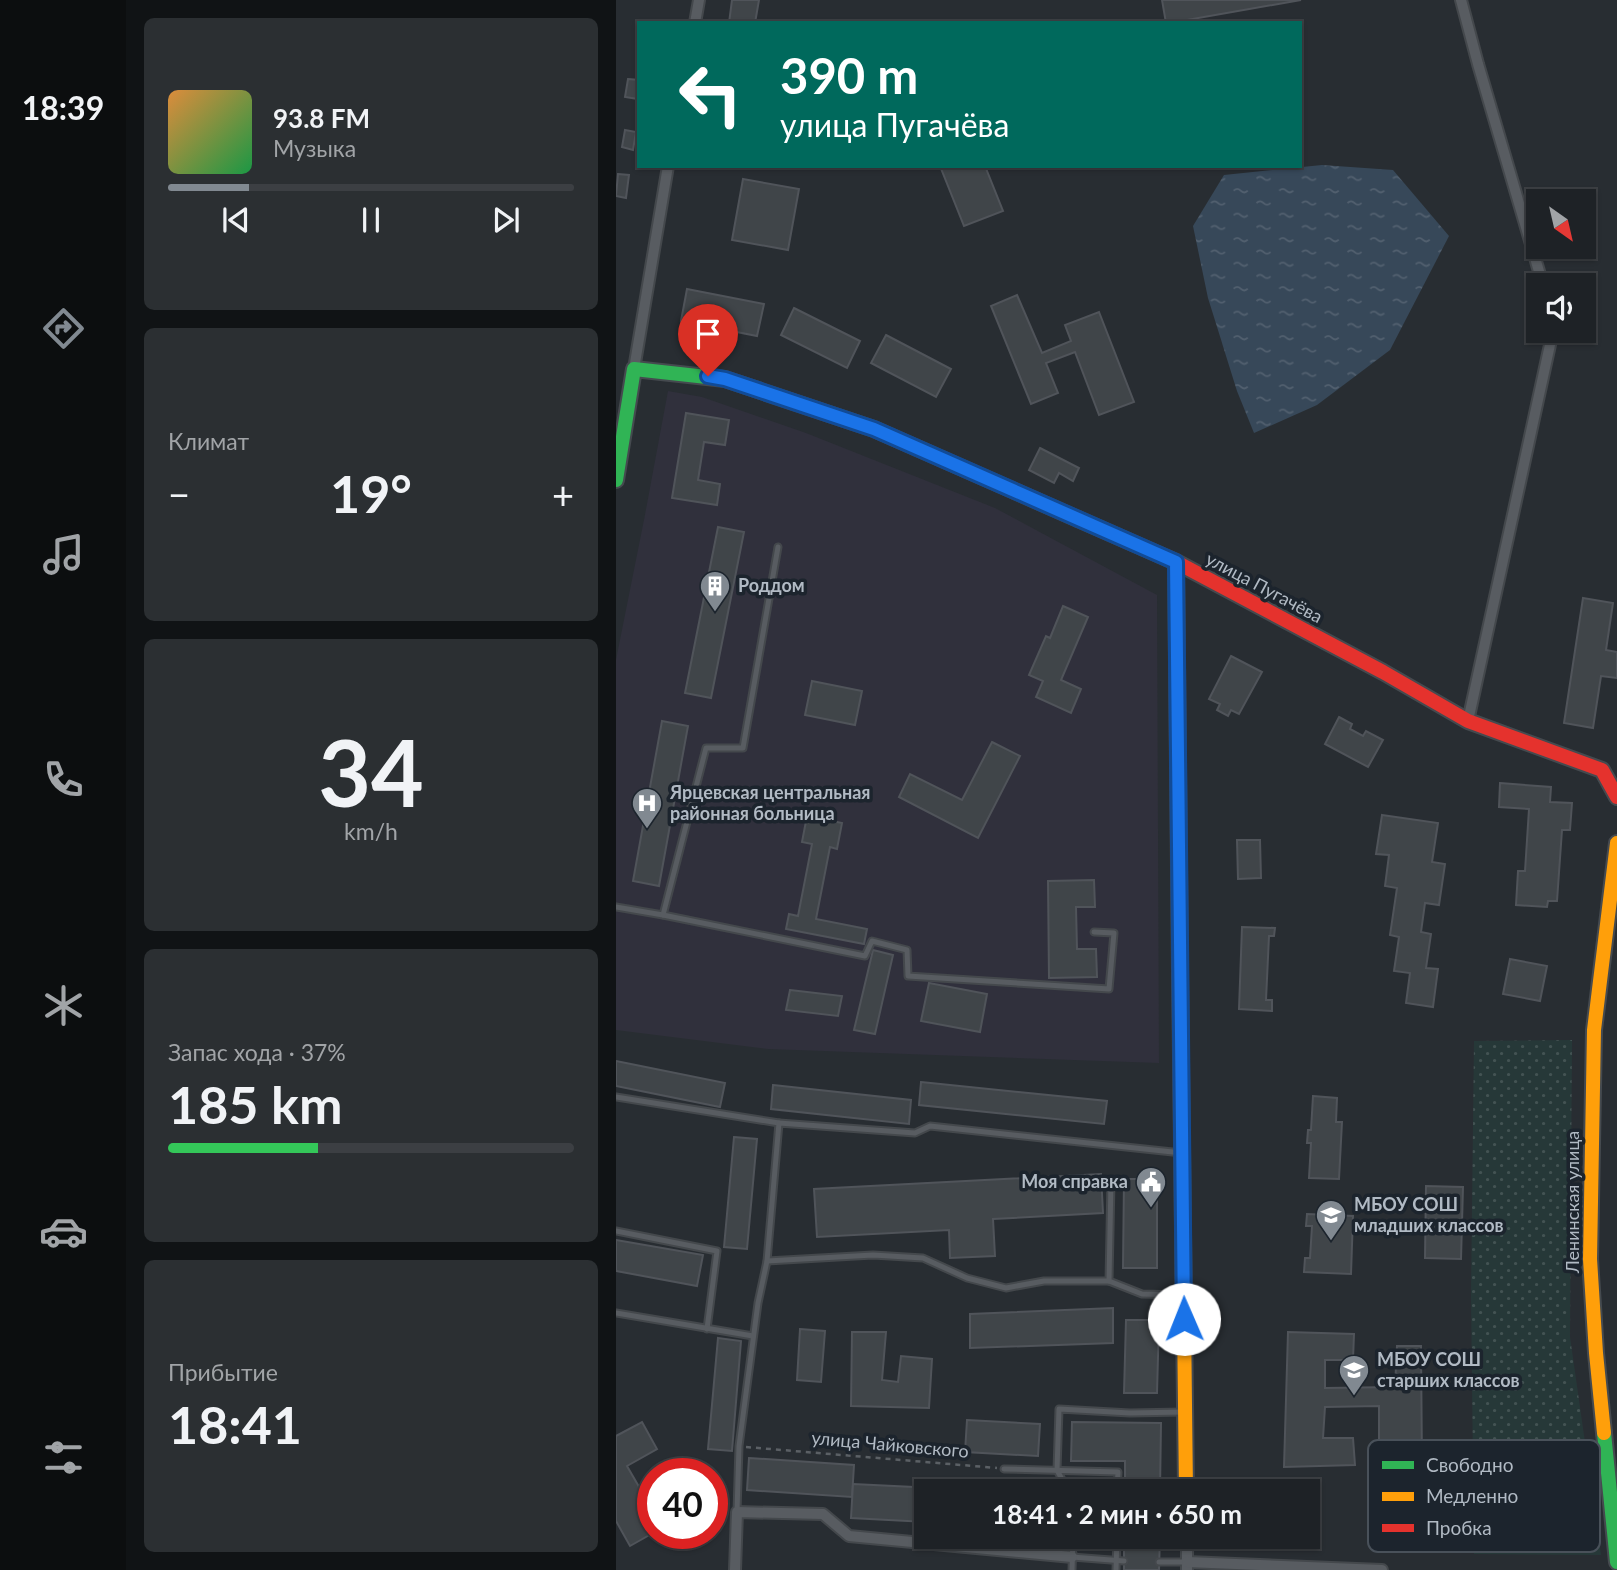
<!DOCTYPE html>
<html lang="ru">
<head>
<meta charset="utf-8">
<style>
	:root { --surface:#1e2226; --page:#2b2f32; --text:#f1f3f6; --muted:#a1a4a7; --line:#3c3f43; --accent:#818991 }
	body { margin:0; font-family:Lato,sans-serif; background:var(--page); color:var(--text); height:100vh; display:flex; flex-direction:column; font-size:26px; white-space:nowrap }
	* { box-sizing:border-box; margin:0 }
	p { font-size:23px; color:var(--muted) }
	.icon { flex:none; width:38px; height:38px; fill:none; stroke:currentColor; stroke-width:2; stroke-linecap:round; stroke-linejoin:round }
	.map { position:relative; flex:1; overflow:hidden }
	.side { display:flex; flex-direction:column; gap:18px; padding:18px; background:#101315; width:490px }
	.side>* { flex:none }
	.banner { position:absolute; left:21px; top:21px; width:665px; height:147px; border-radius:0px; box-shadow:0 2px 5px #0004,0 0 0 2px var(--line); background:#00695c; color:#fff; overflow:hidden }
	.needle { width:46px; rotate:146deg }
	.controls { position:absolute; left:910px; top:189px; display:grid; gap:14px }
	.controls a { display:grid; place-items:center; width:70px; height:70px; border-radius:0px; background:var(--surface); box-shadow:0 2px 5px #0004,0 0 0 2px var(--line); font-size:35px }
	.speed { position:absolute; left:21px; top:1458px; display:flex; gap:14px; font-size:35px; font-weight:700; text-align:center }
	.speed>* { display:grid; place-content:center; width:91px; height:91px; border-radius:50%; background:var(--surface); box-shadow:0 2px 5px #0004,0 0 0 2px var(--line); line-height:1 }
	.speed .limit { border:10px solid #d22; background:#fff; color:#111 }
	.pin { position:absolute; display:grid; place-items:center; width:60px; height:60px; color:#fff; margin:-72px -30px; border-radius:50% 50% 50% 0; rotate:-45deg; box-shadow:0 0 7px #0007 }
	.pin .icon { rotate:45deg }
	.me { position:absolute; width:77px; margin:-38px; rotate:359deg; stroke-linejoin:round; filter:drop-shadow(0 0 5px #0008) }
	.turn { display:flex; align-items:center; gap:24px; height:147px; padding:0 28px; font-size:32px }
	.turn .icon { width:91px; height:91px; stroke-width:2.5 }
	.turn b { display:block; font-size:49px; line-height:60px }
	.big { font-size:52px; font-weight:700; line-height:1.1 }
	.side .widget { flex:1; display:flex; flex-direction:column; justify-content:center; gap:10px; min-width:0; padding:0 24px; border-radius:10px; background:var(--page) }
	.side .dial { align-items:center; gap:0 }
	.dial b { font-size:91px; line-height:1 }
	.song { display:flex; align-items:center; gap:21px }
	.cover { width:84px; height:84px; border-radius:10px; background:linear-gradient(135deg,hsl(30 70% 55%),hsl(140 70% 35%)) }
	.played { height:7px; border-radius:4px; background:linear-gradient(90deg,var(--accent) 20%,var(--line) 20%) }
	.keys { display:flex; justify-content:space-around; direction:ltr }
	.heat { display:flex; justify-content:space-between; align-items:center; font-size:38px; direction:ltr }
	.charge { height:10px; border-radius:5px; background:linear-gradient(90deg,#34c759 37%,var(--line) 0) }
	.trip { position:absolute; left:298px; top:1479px; width:406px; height:70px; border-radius:0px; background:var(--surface); box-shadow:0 2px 5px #0004,0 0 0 2px var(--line); font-weight:700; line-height:70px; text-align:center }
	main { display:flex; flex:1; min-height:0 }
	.tab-bar { display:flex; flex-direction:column; width:126px; justify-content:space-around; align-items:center; background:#0c0e0f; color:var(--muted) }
	.tab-bar .icon { width:49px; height:49px }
	.tab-bar .on { color:var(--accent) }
	.tab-bar b { font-size:32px; color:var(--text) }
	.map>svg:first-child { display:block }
</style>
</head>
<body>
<main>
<nav class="tab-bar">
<b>18:39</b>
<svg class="icon on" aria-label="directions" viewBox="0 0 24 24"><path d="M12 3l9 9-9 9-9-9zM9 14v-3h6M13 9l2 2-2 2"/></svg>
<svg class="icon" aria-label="music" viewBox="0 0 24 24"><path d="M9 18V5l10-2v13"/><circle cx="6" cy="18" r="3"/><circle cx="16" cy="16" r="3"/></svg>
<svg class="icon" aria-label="phone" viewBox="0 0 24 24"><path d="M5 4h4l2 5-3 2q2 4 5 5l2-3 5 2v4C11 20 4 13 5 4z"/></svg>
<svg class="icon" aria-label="climate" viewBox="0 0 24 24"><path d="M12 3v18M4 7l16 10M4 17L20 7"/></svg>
<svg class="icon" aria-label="car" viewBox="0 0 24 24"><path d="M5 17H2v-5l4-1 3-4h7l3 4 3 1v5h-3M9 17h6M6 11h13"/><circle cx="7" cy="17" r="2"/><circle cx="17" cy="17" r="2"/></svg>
<svg class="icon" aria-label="filters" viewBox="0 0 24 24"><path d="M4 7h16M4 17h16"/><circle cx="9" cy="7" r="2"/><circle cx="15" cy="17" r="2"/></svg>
</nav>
<section class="side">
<div class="widget">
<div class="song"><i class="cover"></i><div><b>93.8 FM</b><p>Музыка</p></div></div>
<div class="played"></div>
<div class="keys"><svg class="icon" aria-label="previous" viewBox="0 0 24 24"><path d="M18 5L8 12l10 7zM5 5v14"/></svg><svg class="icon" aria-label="pause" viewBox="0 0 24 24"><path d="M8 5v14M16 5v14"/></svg><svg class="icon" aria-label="next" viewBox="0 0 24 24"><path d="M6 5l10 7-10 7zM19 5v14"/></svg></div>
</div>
<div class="widget"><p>Климат</p>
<div class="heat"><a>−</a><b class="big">19°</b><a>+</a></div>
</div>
<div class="widget dial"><b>34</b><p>km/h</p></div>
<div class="widget"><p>Запас хода · 37%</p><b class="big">185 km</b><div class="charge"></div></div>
<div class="widget"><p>Прибытие</p><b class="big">18:41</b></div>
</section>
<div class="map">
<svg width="1001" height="1570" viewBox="0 0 1001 1570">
	<defs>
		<pattern id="green-dots" width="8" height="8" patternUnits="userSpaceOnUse" patternTransform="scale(1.75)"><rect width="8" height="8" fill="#263838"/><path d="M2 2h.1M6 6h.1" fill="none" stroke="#435353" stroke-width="1.8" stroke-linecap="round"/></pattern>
		<pattern id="water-ripples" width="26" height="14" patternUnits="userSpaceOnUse" patternTransform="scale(1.75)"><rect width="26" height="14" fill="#374859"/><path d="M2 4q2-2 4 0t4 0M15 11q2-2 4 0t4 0" fill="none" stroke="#52606f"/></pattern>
	</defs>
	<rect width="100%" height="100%" fill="#282d32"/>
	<path fill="#30303c" d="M52,391l34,6 104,36 189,75 162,87 2,468 -391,-14 -152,-19v-370l28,-140z"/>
	<path fill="url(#green-dots)" d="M956,1040l-2,297 31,218 -127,-1 -3,-260 3,-253z"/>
	<path fill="url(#water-ripples)" d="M706,165l71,5 56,66 -59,114 -73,55 -63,28 -17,-42 -29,-93 -15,-72 31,-51z"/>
	<g fill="#404549" stroke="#50545a" stroke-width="2">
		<path d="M116,0h27l-4,23h-26z"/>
		<path d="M546,0h139l-131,23h-4z"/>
		<path d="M12,79l11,1 -1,19 -13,-2z"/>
		<path d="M9,130l11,2 -3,18 -11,-3z"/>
		<path d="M324,166h45l18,45 -39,15z"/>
		<path d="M2,174l11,1 -3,23 -10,-2z"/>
		<path d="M127,179l56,10 -11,61 -56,-10z"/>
		<path d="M71,289l77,15 -7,32 -76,-15z"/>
		<path d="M401,295l25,58 29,-12 -6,-16 34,-13 35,90 -35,13 -24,-63 -29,11 12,30 -27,11 -40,-98z"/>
		<path d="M178,308l66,33 -13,27 -66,-33z"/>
		<path d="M270,335l65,34 -15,28 -65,-34z"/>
		<path d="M70,413l43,7 -4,25 -21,-3 -6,38 22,4 -3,21 -45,-7z"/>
		<path d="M424,448l39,20 -6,13 -14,-8 -5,10 -25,-13z"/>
		<path d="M102,527l26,5 -33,166 -26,-5z"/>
		<path d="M967,598l30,5 -7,47 11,2v26l-16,-2 -8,52 -29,-5z"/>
		<path d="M447,606l25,11 -27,63 20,9 -10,24 -35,-16 7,-16 -14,-6 17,-39 4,2z"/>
		<path d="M615,656l31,16 -23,42 -8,-4 -3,6 -11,-6 3,-6 -11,-5z"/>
		<path d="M196,681l50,10 -7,34 -50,-10z"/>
		<path d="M723,717l13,7 -2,5 13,7 3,-5 17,9 -15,27 -43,-23z"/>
		<path d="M46,721l26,5 -29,160 -26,-5z"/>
		<path d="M376,742l28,14 -42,82 -79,-41 11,-23 52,26z"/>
		<path d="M884,783l51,4 -1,15 22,1 -2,27h-8l-5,71h-9l-1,6 -31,-2 2,-34h7l4,-62 -30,-2z"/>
		<path d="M766,815l56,8 -6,39 13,2 -6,41 -14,-2 -4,29 10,2 -5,34 12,1 -5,38 -27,-4 4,-30 -16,-2 5,-34 -9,-2 7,-47 -12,-2 4,-31 -13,-1z"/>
		<path d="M191,816l35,7 -5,26 -7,-2 -14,72 51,10 -3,15 -78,-15 3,-15 9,2 14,-72 -10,-2z"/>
		<path d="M621,840h23l1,38 -23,1z"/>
		<path d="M478,880l1,27h-19l1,42h19l1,28 -48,1 -1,-97z"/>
		<path d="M626,927l33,1 -1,8h-5l-3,64h6v11l-33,-2z"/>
		<path d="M257,950l20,5 -18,79 -21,-4z"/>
		<path d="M894,959l37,7 -7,35 -37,-7z"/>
		<path d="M313,983l58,11 -7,38 -59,-11z"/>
		<path d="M174,990l52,6 -4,20 -52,-6z"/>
		<path d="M0,1061l109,22 -5,24 -104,-21z"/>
		<path d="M305,1082l186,19 -3,23 -185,-19z"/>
		<path d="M157,1085l138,15 -2,24 -138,-15z"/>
		<path d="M697,1096l24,2 -1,24h6l-3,57 -30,-1 2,-35h-4l1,-13h3z"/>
		<path d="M118,1137l23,2 -10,110 -23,-2z"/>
		<path d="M485,1174l2,39 -110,6 2,37 -45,2 -1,-28 -132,7 -3,-48z"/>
		<path d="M508,1179h33v89h-34z"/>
		<path d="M810,1186l37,1 -2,72 -36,-1z"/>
		<path d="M691,1214l46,2 -2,58 -47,-2 1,-14h5l2,-32h-6z"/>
		<path d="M0,1240l87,15 -6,31 -81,-15z"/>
		<path d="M497,1308v35l-143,5v-34z"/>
		<path d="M510,1320h33l-2,73h-33z"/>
		<path d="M184,1329l25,2 -4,51 -24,-2z"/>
		<path d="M236,1332h34l-4,48 16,2 3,-26 31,3 -3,49 -78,-2z"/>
		<path d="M672,1332l66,2 -1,26h-28v28l70,-1 2,-41h24l1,121 -43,1v-62l-54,1 -2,31h30l2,27 -71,2z"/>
		<path d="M102,1338l23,3 -9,110 -24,-2z"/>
		<path d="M351,1420l73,4 -2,32 -73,-4z"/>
		<path d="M26,1422l15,27 -30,17 26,45v22l-23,13 -14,-25v-85z"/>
		<path d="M456,1422l89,1 -1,68h-35v-30h-54z"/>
		<path d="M133,1458l105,7 -2,32 -105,-7z"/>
		<path d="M237,1484l122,6v1h-49v31l-75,-4z"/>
		<path d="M508,1536h36l-1,34h-35z"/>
	</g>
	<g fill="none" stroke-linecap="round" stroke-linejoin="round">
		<g stroke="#44484c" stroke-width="9">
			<g id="lane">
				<path d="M0,907l47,8 202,41 7,-15 35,9 1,26 201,13 5,-56 -20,-1"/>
				<path d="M47,915l43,-167h37l35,-201"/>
				<path d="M0,1097l163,26"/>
				<path d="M495,1181l-2,100 33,13 40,1"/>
				<path d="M0,1231l101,20 -10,78"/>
				<path d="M151,1261l106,-6 50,3 44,20 39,10 38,-7h65"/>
				<path d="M0,1313l137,23"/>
				<path d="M388,1469l114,3 -1,19"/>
				<path d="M452,1491l-11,-21 2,-61 71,4 53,-1"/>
				<path d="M121,1512l2,-66 19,-143 9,-42 12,-138 136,10 15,-7 252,27"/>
				<path d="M456,1557l52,4"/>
				<path d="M543,1562h28"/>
				<path d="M456,1570l1,-34"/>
				<path d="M500,1570l1,-34"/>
			</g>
		</g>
		<g stroke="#44484c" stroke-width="14">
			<g id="street">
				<path d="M845,0l17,64 65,221"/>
				<path d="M79,23l4,-23"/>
				<path d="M18,369l34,-203"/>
				<path d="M852,721l85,-390"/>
				<path d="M571,1536v34"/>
				<path d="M571,1562l195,8"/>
				<path d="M119,1570l2,-58 86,2 26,22 223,21"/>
			</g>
		</g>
		<g stroke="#454a4f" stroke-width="18">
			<g id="fast">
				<path d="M0,480l18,-111 91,10 149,50 204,90"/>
				<path d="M560,562l4,410"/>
				<path d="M988,1433l13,129"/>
			</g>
		</g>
		<g stroke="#454a4f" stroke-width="18">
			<g id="slow">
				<path d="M564,972l6,519"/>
				<path d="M988,1433l-8,-80 -6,-94 4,-229 23,-187"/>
			</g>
		</g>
		<g stroke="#454a4f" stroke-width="18">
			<path id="jam" d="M462,519l98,43 207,110 85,49 134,49 15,27"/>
		</g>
		<path stroke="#5b6065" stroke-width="2.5" stroke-dasharray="5 5" stroke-linecap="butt" d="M130,1447l251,21"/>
		<use href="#lane" stroke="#585c61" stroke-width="5"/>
		<use href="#street" stroke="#585c61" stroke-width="10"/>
		<use href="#fast" stroke="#30b455" stroke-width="14"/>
		<use href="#slow" stroke="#ff9f0a" stroke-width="14"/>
		<use href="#jam" stroke="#e5322d" stroke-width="14"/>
	</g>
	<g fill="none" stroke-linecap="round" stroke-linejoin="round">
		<g stroke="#114b97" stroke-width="18">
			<path id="route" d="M92,376l17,3 149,50 302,133 8,757"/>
		</g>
		<use href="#route" stroke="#1a73e8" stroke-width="12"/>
	</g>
	<defs>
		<g id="building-pin" transform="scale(1.575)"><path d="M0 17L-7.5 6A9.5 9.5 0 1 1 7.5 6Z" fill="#818991" stroke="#1c242d"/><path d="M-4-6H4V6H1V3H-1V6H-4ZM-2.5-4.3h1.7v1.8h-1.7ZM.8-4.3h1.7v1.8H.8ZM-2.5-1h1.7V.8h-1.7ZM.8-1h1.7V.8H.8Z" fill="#fff"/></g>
		<g id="hospital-pin" transform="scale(1.575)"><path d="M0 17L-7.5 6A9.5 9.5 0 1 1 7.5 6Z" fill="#818991" stroke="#1c242d"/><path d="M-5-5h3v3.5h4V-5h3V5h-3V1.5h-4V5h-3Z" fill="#fff"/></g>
		<g id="civic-pin" transform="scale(1.575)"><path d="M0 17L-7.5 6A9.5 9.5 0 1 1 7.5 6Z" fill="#818991" stroke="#1c242d"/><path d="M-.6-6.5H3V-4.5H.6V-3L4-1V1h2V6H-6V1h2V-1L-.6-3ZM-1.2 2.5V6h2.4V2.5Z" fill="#fff"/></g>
		<g id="school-pin" transform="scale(1.575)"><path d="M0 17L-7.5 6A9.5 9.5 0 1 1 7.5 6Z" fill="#818991" stroke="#1c242d"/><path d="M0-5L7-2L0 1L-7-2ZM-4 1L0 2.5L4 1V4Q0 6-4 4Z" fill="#fff"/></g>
	</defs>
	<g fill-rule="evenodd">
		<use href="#building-pin" x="99" y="586"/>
		<use href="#hospital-pin" x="31" y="803"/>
		<use href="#civic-pin" x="535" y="1182"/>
		<use href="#school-pin" x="715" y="1215"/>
		<use href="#school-pin" x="738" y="1370"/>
	</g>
	<g text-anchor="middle" stroke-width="7" stroke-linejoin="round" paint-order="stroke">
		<g font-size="18" font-weight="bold" fill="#b1bac4" stroke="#1c242d" text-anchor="start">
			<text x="122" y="592">Роддом</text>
			<text x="54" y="799">Ярцевская центральная<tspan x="54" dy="21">районная больница</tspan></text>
			<text x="512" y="1188" text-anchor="end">Моя справка</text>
			<text x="738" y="1211">МБОУ СОШ<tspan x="738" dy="21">младших классов</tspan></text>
			<text x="761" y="1366">МБОУ СОШ<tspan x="761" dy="21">старших классов</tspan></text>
		</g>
		<g font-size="18" fill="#b1bac4" stroke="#1c242d">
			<text transform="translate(648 588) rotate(28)" y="6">улица Пугачёва</text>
			<text transform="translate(957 1202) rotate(-90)" y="6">Ленинская улица</text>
			<text transform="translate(274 1445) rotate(5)" y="6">улица Чайковского</text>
		</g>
	</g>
	<rect x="752" y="1440" width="232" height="112" rx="10" fill="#1c242d" stroke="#49515a" stroke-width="2"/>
	<rect x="766" y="1461" width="32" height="8" fill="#30b455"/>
	<rect x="766" y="1492" width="32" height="9" fill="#ff9f0a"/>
	<rect x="766" y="1524" width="32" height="8" fill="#e5322d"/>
	<g font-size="19" fill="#b1bac4">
		<text x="810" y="1472">Свободно</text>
		<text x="810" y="1503">Медленно</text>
		<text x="810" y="1535">Пробка</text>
	</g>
</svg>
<div class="controls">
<a><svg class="needle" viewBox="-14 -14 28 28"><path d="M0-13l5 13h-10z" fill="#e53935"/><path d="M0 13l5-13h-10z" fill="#a1a4a7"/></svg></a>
<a><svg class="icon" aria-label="sound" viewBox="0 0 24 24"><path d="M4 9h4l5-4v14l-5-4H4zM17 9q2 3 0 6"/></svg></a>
</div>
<div class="speed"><div class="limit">40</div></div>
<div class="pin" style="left:92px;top:376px;background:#d93025"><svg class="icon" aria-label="arrive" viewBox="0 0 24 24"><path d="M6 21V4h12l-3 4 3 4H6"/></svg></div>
<svg class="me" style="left:568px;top:1319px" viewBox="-20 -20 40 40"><circle r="19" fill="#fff"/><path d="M0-13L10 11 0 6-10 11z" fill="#1a73e8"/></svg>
<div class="trip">18:41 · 2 мин · 650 m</div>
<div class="banner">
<div class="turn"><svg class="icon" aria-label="left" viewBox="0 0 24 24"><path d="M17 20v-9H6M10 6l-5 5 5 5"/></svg><div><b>390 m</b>улица Пугачёва</div></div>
</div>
</div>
</main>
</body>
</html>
